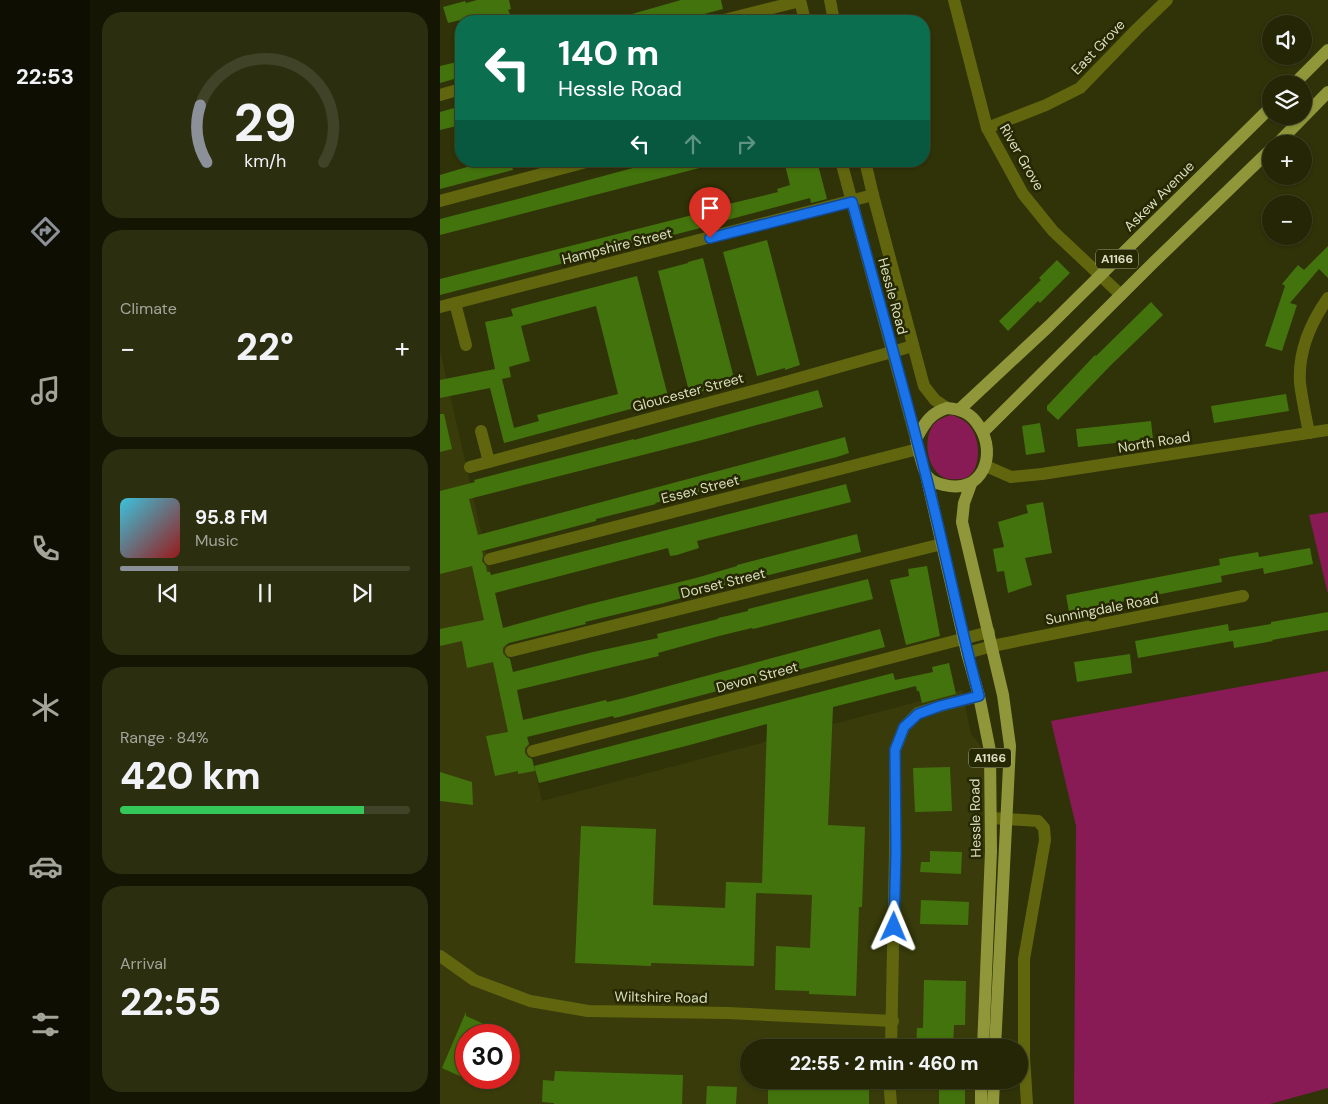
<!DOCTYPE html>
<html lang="en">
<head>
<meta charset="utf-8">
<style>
	:root { --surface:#242606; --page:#2c2e10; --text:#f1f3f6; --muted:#a3a59b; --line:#414328; --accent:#8c9099 }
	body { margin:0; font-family:"DM Sans",sans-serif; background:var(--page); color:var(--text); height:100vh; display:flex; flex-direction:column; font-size:19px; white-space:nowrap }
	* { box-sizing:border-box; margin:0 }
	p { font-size:16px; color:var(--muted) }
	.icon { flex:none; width:28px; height:28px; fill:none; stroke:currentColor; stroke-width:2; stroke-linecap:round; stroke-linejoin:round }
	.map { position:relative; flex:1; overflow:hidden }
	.drawer { display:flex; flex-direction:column; gap:12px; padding:12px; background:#141503; width:350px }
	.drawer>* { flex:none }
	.hud { position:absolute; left:15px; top:15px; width:475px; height:152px; border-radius:20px; box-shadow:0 1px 4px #0004,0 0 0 1px var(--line); background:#0b6e4f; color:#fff; overflow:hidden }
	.tools { position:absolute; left:822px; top:15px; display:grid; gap:10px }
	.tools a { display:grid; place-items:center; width:50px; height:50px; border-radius:50%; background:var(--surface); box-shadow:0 1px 4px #0004,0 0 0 1px var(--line); font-size:25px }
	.speed { position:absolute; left:15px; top:1024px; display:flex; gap:10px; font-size:25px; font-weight:700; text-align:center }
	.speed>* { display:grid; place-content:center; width:65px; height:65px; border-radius:50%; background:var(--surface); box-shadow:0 1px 4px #0004,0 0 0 1px var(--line); line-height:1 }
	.speed .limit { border:8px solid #d22; background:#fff; color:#111 }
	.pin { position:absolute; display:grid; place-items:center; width:42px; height:42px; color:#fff; margin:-51px -21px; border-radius:50% 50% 50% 0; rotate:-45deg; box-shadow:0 0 5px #0007 }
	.pin .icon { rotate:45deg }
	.me { position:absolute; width:55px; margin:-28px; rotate:1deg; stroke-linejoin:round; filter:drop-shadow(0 0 4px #0008) }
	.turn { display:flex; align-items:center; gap:18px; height:105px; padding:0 20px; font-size:22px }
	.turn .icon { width:65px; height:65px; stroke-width:2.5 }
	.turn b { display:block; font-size:35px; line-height:42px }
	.lanes { display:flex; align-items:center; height:48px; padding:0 20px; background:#0003; justify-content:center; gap:25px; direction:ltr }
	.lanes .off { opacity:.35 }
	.big { font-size:38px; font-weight:800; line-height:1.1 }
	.drawer .widget { flex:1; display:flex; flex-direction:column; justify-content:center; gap:8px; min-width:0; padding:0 18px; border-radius:20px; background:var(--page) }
	.drawer .dial { align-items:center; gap:0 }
	.dial svg { height:130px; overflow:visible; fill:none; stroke:var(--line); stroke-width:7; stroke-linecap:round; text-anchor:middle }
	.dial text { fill:var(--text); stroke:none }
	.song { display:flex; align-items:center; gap:15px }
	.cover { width:60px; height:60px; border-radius:8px; background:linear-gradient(135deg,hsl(190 70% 55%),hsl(0 70% 35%)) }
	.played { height:5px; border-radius:2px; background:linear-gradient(90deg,var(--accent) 20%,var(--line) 20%) }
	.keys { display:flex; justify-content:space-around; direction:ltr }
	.heat { display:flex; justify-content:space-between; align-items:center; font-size:28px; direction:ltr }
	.charge { height:8px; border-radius:4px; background:linear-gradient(90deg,#34c759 84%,var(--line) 0) }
	.trip { position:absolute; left:300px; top:1039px; width:288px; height:50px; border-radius:25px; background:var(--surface); box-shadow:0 1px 4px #0004,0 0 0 1px var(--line); font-weight:800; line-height:50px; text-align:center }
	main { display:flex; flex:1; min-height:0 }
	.menu { display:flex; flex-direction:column; width:90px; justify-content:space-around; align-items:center; background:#0e0f02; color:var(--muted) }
	.menu .icon { width:35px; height:35px }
	.menu .on { color:var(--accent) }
	.menu b { font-size:22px; color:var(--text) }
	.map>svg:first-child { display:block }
</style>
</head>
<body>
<main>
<nav class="menu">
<b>22:53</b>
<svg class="icon on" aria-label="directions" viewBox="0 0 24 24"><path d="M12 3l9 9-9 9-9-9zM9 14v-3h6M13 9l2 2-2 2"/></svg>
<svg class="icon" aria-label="music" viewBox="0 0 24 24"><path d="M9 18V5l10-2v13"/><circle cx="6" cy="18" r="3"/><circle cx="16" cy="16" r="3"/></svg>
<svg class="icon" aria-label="phone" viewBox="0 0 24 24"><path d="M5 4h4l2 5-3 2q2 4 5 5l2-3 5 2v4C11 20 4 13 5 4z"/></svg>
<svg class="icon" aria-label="climate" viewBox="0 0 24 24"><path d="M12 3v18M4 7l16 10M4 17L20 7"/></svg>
<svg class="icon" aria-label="car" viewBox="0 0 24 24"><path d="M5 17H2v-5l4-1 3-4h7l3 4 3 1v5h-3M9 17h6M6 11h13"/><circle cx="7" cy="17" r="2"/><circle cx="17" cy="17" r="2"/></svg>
<svg class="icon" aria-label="filters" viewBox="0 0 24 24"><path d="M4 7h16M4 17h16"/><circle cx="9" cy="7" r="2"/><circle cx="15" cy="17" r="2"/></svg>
</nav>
<section class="drawer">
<div class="widget dial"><svg viewBox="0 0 100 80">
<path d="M14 69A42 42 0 1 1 86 69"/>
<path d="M14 69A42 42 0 0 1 10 34" stroke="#8c9099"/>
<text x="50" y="56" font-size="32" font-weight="700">29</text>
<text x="50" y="72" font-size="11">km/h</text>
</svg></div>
<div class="widget"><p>Climate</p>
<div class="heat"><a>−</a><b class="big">22°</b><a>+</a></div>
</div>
<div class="widget">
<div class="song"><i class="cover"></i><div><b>95.8 FM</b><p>Music</p></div></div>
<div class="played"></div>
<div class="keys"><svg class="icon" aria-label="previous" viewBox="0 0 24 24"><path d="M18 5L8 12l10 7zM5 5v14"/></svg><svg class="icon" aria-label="pause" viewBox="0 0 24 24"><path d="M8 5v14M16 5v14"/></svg><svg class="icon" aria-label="next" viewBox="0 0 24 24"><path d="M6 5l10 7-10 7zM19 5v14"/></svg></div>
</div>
<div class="widget"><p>Range · 84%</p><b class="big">420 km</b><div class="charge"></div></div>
<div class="widget"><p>Arrival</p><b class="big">22:55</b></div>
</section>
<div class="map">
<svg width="888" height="1104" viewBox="0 0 888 1104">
	<rect width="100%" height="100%" fill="#303208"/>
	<path fill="#393c0a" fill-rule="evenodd" d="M0,350l102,451 420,-111 9,44 15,19v151l-7,90 -1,53 -229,1v32h229l-2,24h-536zM26,1035h43v43h-43z"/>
	<g fill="#881b56">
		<path d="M511,415c6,2 12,4 17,9 10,10 13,31 7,44 -2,6 -8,10 -14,11 -5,0 -11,1 -16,-1 -18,-7 -23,-40 -11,-54 5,-5 10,-7 17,-9z"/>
		<path d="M888,512v82l-19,-79z"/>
		<path d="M888,671v417l-58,16h-196l2,-278 -25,-105z"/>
	</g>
	<g fill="#43730d" fill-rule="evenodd">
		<path d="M37,0h32l2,9 -3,1 2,4 -26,7h-5l-2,-5 -29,7 -5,-16 22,-6 1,2z"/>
		<path d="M241,0h40l2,9 -45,12h-59l-1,-3z"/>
		<path d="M21,61v16l-21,6v-17z"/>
		<path d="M21,106v19l-21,5v-18z"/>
		<path d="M47,161h24l2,9 -73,19v-14z"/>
		<path d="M219,161h52v4l-271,70v-16l74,-19z"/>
		<path d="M344,161h33l10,38 -16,4 -1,-5 -98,26v1l-272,70v-16l272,-69v-2l66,-16 -1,-3 13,-4z"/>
		<path d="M327,240l33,125 -15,5v-2l-28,8 -34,-124z"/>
		<path d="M888,246v32l-9,-9 -29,34 7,2 -15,46 -17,-5 20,-60 -3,-2 16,-19 6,5z"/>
		<path d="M263,258l32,124 -30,7 1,1 -16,5 -32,-124 30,-8v-1z"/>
		<path d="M617,260l13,13 -30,30 -2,-2 -30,30 -9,-10 42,-41 -2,-2z"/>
		<path d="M197,276l32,124 -16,3 -149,40 -14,-55 -50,10v-18l55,-11 -10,-47 28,-6 -2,-7zM156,306l22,88 -81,21 2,6 -25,7 -12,-49 9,-2 -2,-10 21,-6 -9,-35z"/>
		<path d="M711,302l12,13 -52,50 -53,55 -11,-10v-4l48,-51 1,1z"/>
		<path d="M378,390l5,17 -121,33 -233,59 9,36 367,-98 4,16 -12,4 -182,46 1,1 -60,15v2l-114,30 1,4 -1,6 4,5 1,6h3l1,3 355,-91 5,18 -154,39 2,7 -22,7 -7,1 -2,-8 -173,45 8,35 83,-23 110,-27 41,-12v-1l120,-31 4,18 -120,30v-1l-77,22 -79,19 1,2 -77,19 -3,2 -3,3v5l3,4 4,2 3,13 80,-20 65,-14 -1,-4 61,-15v-1l30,-7v-2l120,-30 5,20 -120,30 -1,-1 -33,8 -61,17 1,3 -142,34 6,30 83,-20 1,2 17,-4 256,-69 5,18 -266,70 -5,1 -1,-2 -86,21 2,7 -4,4v5l3,4 4,2 3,12 -17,3v-3l-23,5 -9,-40 22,-4 -15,-70 -26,6 -5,-27 -22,5v-17l44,-9 -12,-54 -32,8v-83l35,-9 -1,-2 160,-41v1z"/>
		<path d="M846,394l3,17 -75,12 -3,-17z"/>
		<path d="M0,414h4l8,35 -12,3z"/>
		<path d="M711,421l2,18 -75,8 -2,-18z"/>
		<path d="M600,423l5,29 -19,3 -4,-29z"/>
		<path d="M603,502l9,51 -27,5 7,27 -24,8 -4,-22 -7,1 -4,-23 11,-2 -6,-25 30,-9 -2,-8z"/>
		<path d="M870,548l3,16 -49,10 -1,-6 -42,8 1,6 -153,30 -3,-17 154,-30 -1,-6 10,-2 29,-5 1,5z"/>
		<path d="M487,566l13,70 -34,9 -16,-65 19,-4 -1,-7z"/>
		<path d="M888,612v18l-56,10 1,1 -39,7 -1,-7 -95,17 -3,-17 93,-17 1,7 42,-7v-2z"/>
		<path d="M690,654l2,19 -55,9 -3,-20z"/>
		<path d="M509,663l7,31 -34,9 -3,-12h-2l-1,-5 -83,21 -5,118 37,2 -3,80h-3l-3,89 -47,-2v-3l-34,-1 1,-44 34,2 2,-53 -56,-2 -2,73 -103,-3v3l-76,-3 6,-137 75,3 -3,76 72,3 1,-26 36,1 5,-159 -81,22 -147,37 -5,-17 359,-93 2,7 38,-8 -1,-5z"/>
		<path d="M510,767l2,44 -37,1 -2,-44z"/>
		<path d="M0,772l32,10 1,23 -33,-4z"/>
		<path d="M490,851l32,1 -1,22 -41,-2 1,-10h9z"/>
		<path d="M481,900l48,2 -1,23 -48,-1z"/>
		<path d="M484,980l42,1 -1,44h-11l-1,23h-37l1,-20h6z"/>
		<path d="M26,1012v4l43,19h-43v37l-2,6 -22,-10z"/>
		<path d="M115,1071l128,4 -1,29h-128v-1l-12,-1 1,-22 11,1z"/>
		<rect x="328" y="1080" width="101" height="24"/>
		<path d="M525,1082v22h-26v-21z"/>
		<path d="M267,1086l30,1 -1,17h-30z"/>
	</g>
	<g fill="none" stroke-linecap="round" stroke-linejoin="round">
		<g stroke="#61660e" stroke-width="12">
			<path d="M360,0l5,21"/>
			<path d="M390,0l4,21"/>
			<path d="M514,0l33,128 36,66 30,37 68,64"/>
			<path d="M280,21l80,-20"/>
			<path d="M0,95l21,-6"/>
			<path d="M547,128l59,-23 34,-17 57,-59 30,-29"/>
			<path d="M401,161l75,278"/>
			<path d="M425,161l8,34 51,191 11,14 12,8"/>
			<path d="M0,201l150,-40"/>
			<path d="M15,303l11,42"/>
			<path d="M0,307l433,-112"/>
			<path d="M41,431l8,31"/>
			<path d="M869,433c-3,-16 -7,-33 -9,-50 -2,-31 11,-61 28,-85"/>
			<path d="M546,466l25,11 31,-3 286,-44"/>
			<path d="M30,467l312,-84 131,-37"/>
			<path d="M50,559l428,-110"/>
			<path d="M71,651l431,-107"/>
			<path d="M527,653l25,-7 251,-50"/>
			<path d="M93,751l456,-119"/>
			<path d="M551,818l47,3 6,7 1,12 -21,119v97l3,48"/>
			<path d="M0,956l34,24 56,21 58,10 140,2 165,8"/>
			<path d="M451,1048l4,-196v-102l9,-23 14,-14 22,-7 39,-10"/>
			<path d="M449,1080l2,24"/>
		</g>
		<g stroke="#90973a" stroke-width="12">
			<path d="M854,84l34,-34"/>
			<path d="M837,144l51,-52"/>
			<path d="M507,408c14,1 24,5 32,18 19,29 3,69 -35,59 -6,-1 -13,-4 -17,-9 -4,-5 -9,-29 -11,-37 9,-16 13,-25 31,-31z"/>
			<path d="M520,409l89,-83 222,-219"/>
			<path d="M543,432l170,-169 118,-114"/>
			<path d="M486,475l41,178 12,43 11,55 1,100 -8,197"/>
			<path d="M531,484l-7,19 -2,19 41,173 7,51 -15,302"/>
			<path d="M541,1104v-24"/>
			<path d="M553,1104l1,-24"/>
		</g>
	</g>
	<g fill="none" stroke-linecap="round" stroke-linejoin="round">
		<g stroke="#114b97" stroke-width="12">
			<path id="route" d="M270,238l142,-36c25,91 51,182 74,274 19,73 33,147 53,220l-39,10 -22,8 -14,13 -9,23 1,102 -2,75"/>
		</g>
		<use href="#route" stroke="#1a73e8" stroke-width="9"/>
	</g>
	<g text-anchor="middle" stroke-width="5" stroke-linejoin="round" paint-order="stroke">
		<g fill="#262800" stroke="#a4a788" stroke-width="1">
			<rect x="656" y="249.5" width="42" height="19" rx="4"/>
			<rect x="529" y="748.5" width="42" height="19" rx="4"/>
		</g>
		<g font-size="12" font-weight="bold" fill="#dadec2">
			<text x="677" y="263">A1166</text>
			<text x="550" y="762">A1166</text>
		</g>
		<g font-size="14" fill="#dadec2" stroke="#262800">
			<text transform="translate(658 47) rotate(-46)" y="5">East Grove</text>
			<text transform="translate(582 157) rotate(60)" y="5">River Grove</text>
			<text transform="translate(719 196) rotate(-45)" y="5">Askew Avenue</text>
			<text transform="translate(177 246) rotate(-14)" y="5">Hampshire Street</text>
			<text transform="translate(453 296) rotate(75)" y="5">Hessle Road</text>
			<text transform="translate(248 392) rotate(-15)" y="5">Gloucester Street</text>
			<text transform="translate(714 442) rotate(-9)" y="5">North Road</text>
			<text transform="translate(260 489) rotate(-14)" y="5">Essex Street</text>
			<text transform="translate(283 583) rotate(-14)" y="5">Dorset Street</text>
			<text transform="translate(662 609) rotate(-11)" y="5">Sunningdale Road</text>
			<text transform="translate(317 677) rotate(-15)" y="5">Devon Street</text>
			<text transform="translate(535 818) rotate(-91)" y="5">Hessle Road</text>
			<text transform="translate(221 997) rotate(1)" y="5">Wiltshire Road</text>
		</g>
	</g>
</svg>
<div class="tools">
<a><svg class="icon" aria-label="sound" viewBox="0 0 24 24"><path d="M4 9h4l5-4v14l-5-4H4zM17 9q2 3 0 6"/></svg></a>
<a><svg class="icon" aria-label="layers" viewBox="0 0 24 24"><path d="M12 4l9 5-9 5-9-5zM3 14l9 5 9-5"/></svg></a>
<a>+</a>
<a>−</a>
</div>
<div class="speed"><div class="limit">30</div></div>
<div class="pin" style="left:270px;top:238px;background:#d93025"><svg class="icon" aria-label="arrive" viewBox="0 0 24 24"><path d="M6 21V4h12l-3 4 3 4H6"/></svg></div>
<svg class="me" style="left:454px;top:927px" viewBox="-20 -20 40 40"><path d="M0-17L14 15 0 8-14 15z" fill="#1a73e8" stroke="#fff" stroke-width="4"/></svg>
<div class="trip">22:55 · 2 min · 460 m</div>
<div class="hud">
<div class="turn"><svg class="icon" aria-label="left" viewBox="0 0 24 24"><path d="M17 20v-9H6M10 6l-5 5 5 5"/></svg><div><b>140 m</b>Hessle Road</div></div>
<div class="lanes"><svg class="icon" aria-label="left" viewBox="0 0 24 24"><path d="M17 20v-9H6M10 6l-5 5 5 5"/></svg><svg class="icon off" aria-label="ahead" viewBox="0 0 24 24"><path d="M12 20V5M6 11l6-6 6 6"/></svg><svg class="icon off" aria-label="right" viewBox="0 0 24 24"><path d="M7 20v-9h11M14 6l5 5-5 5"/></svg></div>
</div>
</div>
</main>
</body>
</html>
